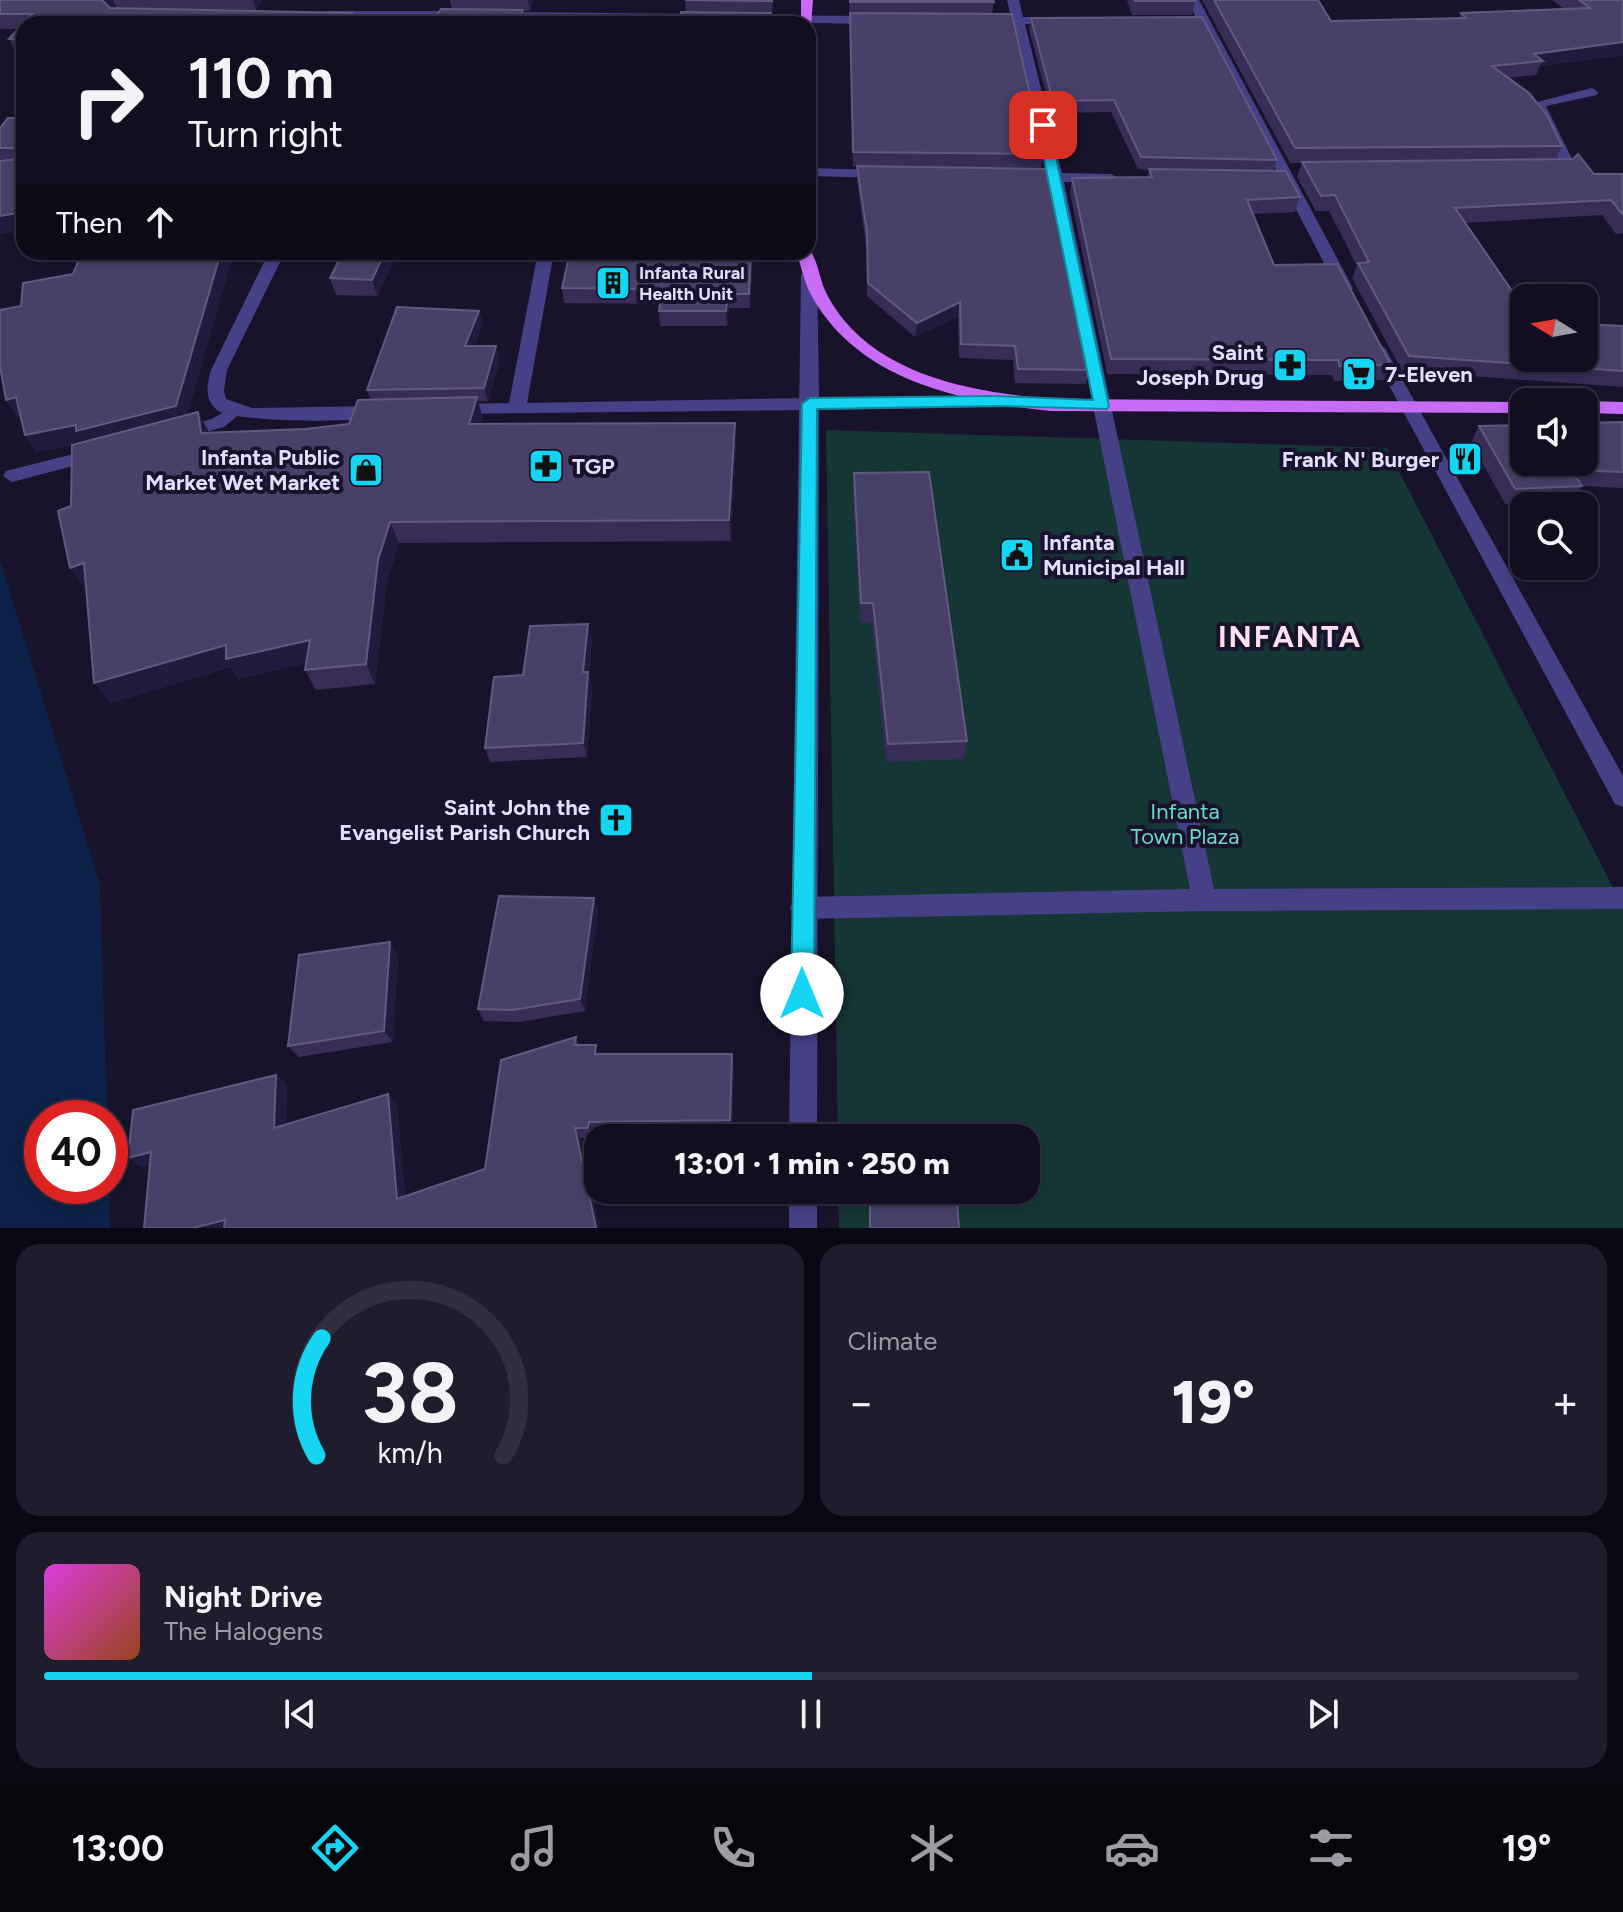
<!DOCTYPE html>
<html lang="en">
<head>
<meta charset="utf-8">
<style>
	:root { --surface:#120e20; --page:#1f1c2d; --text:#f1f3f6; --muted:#9c9ca5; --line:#312e3e; --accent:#15d5f3 }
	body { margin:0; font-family:Figtree,sans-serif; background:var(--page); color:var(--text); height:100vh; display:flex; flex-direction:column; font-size:30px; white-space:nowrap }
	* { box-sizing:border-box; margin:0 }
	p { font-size:26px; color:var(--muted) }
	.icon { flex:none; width:44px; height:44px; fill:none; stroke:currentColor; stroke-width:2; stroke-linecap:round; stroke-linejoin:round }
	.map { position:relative; height:1228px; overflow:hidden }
	.details { display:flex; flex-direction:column; gap:16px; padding:16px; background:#0a0812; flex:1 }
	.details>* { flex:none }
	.top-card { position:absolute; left:16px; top:16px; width:800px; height:244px; border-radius:24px; box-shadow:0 4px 12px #0003,0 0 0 2px var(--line); background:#120e20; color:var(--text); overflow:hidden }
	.needle { width:52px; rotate:281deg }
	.controls { position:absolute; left:1510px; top:284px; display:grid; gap:16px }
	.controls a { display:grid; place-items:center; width:88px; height:88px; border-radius:16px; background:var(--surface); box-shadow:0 4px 12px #0003,0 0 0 2px var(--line); font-size:40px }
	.speed { position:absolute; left:24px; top:1100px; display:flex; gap:16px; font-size:40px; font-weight:700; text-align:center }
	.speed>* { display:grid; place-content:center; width:104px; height:104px; border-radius:50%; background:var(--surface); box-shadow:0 4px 12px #0003,0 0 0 2px var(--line); line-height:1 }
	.speed .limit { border:12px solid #d22; background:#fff; color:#111 }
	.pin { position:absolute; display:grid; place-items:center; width:68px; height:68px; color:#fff; margin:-34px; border-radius:16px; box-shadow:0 4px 12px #0006 }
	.me { position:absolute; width:88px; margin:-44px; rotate:0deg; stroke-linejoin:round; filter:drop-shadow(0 0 6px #0008) }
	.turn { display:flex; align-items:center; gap:28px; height:168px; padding:0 40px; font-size:36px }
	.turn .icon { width:104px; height:104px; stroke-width:2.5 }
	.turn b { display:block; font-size:56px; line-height:68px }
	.then { display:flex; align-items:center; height:76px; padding:0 40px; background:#0003; gap:16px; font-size:30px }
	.big { font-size:60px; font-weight:800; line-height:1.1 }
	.details .widget { flex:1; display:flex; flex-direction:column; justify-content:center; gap:12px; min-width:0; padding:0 28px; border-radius:24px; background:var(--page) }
	.details .dial { align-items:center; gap:0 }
	.dial svg { height:208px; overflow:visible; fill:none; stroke:var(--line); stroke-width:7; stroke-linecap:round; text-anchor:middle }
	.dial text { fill:var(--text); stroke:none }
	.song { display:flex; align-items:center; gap:24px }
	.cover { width:96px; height:96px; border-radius:12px; background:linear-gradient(135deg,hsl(300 70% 55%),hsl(20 70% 35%)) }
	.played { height:8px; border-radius:4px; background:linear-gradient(90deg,var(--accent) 50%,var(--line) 50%) }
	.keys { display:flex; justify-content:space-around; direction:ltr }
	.heat { display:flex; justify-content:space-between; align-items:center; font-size:44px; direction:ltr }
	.details .tiles { flex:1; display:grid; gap:16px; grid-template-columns:1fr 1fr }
	.widget:last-child { grid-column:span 2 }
	.trip { position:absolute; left:584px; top:1124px; width:456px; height:80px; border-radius:24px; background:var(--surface); box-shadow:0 4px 12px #0003,0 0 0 2px var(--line); font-weight:800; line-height:80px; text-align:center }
	.dock { display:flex; height:128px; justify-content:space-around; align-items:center; background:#07060d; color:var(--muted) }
	.dock .icon { width:56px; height:56px }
	.dock .on { color:var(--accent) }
	.dock b { font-size:36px; color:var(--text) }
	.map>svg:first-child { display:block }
</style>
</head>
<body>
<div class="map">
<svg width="1623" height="1228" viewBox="0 0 1623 1228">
	<rect width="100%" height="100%" fill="#18132b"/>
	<path fill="#163535" d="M826,430l561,18 236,459v321h-784l-1,-38h188v-52h-188z"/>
	<path fill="#0e2148" d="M0,560l100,325 7,233h-65v68h67l1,42h-110z"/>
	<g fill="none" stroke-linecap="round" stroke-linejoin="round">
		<g fill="#464187" fill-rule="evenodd">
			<path d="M233,406l9,6 -18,15 -45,12 -9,-6 3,-4 39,-10z"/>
			<path d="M97,448l6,2 3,4 -3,4 -91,24 -9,-6 3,-5z"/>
		</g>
		<path fill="#464187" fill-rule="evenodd" d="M1102,400l9,6 103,483 409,-2v22l-419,2 -402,8 -8,-3 -4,-8 4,-8 8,-3 388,-8 -97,-483z"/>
		<g fill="#464187" fill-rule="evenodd">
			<path d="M1007,0h12l4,17h33l6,4 -6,4 -31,-1 37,149 49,1 7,4 -7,4h-47l47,224 -9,6 -9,-6 -43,-224 -27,-1 -7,-4 7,-4h25l-35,-149h-25l-6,-4 6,-4 23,1z"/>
			<path d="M1187,0h12l154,288 -2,3h-12l-2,-3z"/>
			<path d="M464,11l6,4 -2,3 -140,1 -6,-4 6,-4z"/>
			<path d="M496,12l208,2 6,4 -6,4 -212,-3 -2,-3z"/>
			<path d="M744,15l132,1 6,4 -6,4 -136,-2v-6z"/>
			<path d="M1592,88l6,4 -1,3 -51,11 27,55 -8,10 -23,3v-6l17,-7 -27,-53 1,-5z"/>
			<path d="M808,168l75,2 7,4 -7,4 -75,-2z"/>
			<path d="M269,252h16l-58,118 -3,21 2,8 26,9 126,-2 6,2 3,4 -3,4c-24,7 -148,7 -167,-6 -13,-10 -10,-26 -6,-40z"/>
			<path d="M538,252h16l-27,151 283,-5 9,6 -9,6 -362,4 -3,-4 9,-6 55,-1z"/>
			<path d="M1377,343l8,5 238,428v31l-8,-3 -246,-456z"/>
		</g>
		<g fill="#464187" fill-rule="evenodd">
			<path d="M809,269l8,5 2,124 177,-3 9,6 -9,6 -177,3 -2,728h-28l12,-864z"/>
			<rect x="789" y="1190" width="28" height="38"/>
		</g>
		<g fill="#c86bf7" fill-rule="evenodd">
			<path d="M801,0h12l-2,27 -10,-3z"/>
			<path d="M808,248c9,10 11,27 16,40 4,10 12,22 19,31 49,60 135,73 207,80l477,3h-3v11l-474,-2c-90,-10 -193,-30 -240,-118 -6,-12 -9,-28 -14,-41h12z"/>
			<path d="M1584,401l39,1v12l-39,-1v-11h-3z"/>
		</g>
	</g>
	<g fill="#372d57">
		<path d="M0,0h262l-6,10 -72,-1 168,4 3,11h-331v31h-7l-8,-16 9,-10h-18z"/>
		<path d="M450,0h83l-3,11h-7l2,13h-93l20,-15z"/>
		<path d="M685,0h88l-1,13h-1v11h-92l7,-12z"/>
		<path d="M849,0l145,2 -2,12 51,140 -2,14 -188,-2z"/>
		<path d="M1127,0h68v1l-3,14h-60z"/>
		<path d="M1202,0h116l13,21 128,-3 2,-5 103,-4 -12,-9h71v55l-83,11 -4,9 -27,3 53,68 -6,13 38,15h29v59l-7,1 -14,-19 -137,8 59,135 99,-32v61l-221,-16 -50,-93 5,-12 -28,-55h-13l-19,-34 5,-14h-12z"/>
		<path d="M1031,18l246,142 -4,11 27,26 -5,15 -42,2 21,51 117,100 -7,15 -50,1 -2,-6 -225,-1 -37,-182 2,-14 75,-1 2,-7 -11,-1 -27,-57 -60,1 -22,-84z"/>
		<path d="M24,109v121l-24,4v-106l17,-10z"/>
		<path d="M857,166l232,204 -3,14 -71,-1 -2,-23 -54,-2 -1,-42 -43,21 -48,-41 -1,-50 -9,-66z"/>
		<path d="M82,252h169l-1,5 -18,2 -45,156 11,-3 11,21 96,-4 44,-5 22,-25 -4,-9 112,-79 4,13 -9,22h22l4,14 -12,41h-10l5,18 -1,5 254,20 -5,97 -332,2 -12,37 -12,104 -59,6 -11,-20 1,-7 -67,16 -8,-12 -121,36 -24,-115 -1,1 -14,-83 5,-62 -40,8 -16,-36 -3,1 -11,-17 15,-94 52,-32z"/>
		<path d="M753,252l-3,56h-21l-2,18h-67l-1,-15 1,-7 -96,-1 -2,-15z"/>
		<path d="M394,261l-17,35 -41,-1 -6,-17z"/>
		<path d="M1623,422v66l-41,-2 -11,16 -66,2 -34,-62 8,-16z"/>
		<path d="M854,473l113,268 -3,18 -78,3 -14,-140 -12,1 -7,-131z"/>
		<path d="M592,639l-3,34 3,14 -5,70 -97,5 -5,-14 38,-73z"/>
		<path d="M594,898l4,13 -13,100 -66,11 -35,-1 -6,-12z"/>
		<path d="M398,955l-5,87 -94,15 -11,-11z"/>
		<path d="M576,1037l3,8 21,9h132l2,11 -2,65 -139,1v7h-13l19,90h-455l6,-63 -8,2 134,-92 11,10 -1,40 102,-31 9,10 8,92 80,-27z"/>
	</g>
	<g fill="#231b3e">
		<path d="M101,0h12l4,9 -9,6z"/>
		<path d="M253,0h9l-6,10z"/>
		<path d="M528,0h5l-3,11z"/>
		<path d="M523,10l2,14h-7z"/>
		<path d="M352,13l3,11h-10z"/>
		<path d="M1623,42v13l-83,11 3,-5 -9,-7z"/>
		<path d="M24,212v18l-24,4v-18z"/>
		<path d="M221,252h8l3,7 -47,164 -149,29 -11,-17 51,-10z"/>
		<path d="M385,252h6l3,9 -17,35 -5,-16z"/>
		<path d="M751,252h2l-3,56 -1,-14z"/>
		<path d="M728,294l1,14 -2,18 -1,-15z"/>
		<path d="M960,302l-2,14 -43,21 2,-14z"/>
		<path d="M479,311l4,13 -14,36 -4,-14z"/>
		<path d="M496,346l4,14 -12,41 -4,-13z"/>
		<path d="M16,397l11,17 -10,3 -11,-17z"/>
		<path d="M477,397l6,22 -7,27 -7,-22z"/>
		<path d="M198,412l12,22 -9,-1z"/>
		<path d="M735,423l1,21 -5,97 -2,-21z"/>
		<path d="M390,522l9,21 -12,37 -12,104 -9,-20 12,-104z"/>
		<path d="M84,563l15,21 -14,5 -15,-21z"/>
		<path d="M588,624l4,15 -3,34 3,14 -5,70 -4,-14v-71z"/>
		<path d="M310,640l11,20 -82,19 -8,-12 -121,36 -16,-20 132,-38z"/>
		<path d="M594,898l4,13 -13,100 -5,-12z"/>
		<path d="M390,942l8,13 -5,87 -9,-11z"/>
		<path d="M732,1054l2,11 -2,65 -2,-10z"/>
		<path d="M276,1075l11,10 -1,53 -12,-10z"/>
		<path d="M388,1094l9,10 9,104 -9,-9z"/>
		<path d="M589,1122l4,9v7l-5,-10z"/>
		<path d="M575,1128l5,10 19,90h-3z"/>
		<path d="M151,1152l14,10 -23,5 -14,-9z"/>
		<path d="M225,1220l12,8h-44z"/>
	</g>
	<g fill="#494069" stroke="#625980" stroke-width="2">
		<path d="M0,0h102l8,8 242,5 -7,11h-321v16l-15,-1 23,-25h-32z"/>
		<path d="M685,0h87v1z"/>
		<path d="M850,0h143l1,2h-144z"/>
		<rect x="1135" y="0" width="60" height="1"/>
		<path d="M1214,0h104l13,21 135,-3 -5,-5 129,-5 -11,-8h44v42l-89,12 9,7 -51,5 37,27 18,22 15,31 -267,2z"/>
		<path d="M441,9l82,1 -5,14h-86z"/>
		<path d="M681,12l90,1 -2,11h-90z"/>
		<path d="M850,13l162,1 31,140 -190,-2z"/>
		<path d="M1202,17l75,143 -136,-3 -27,-57 -61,1 -22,-83z"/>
		<path d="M24,109v103l-24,4v-55l18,-2 -3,-11h-15v-20l8,-10h9z"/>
		<path d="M1578,154l16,20h29v41l-12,-15 -156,8 64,93h5v57h60v-34l39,2v45l-214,-15 -51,-93 11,-1 -34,-67 -14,1 -19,-34 271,-3z"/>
		<path d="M857,166l189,3 43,201 -71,-1 -3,-23 -54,-2 -1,-42 -43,21 -49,-40 -1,-50z"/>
		<path d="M1149,169l137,2 14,26 -53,3 27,65 63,-1 54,101 -51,1 -2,-6 -227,-1 -39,-181 80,-1z"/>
		<path d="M82,252h139l-45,154 -100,25v-6l-51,10 -9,-38 -10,3 -6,-34v-56l21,-4 2,-23 50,-9z"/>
		<path d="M343,252h42l-13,28 -42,-2z"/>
		<path d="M570,252h181l-2,42h-21l-2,17h-67l3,-22 -100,-1z"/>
		<path d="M397,307l82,4 -14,35h31l-12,42 -117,2z"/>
		<path d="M477,397l-8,27 266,-1 -6,97 -339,2 -12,38 -12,104 -61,6 5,-30 -84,19v-14l-132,38 -10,-120 -14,5 -12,-57 13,-5 1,-61 126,-33 3,21 104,-4 44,-5 9,-24z"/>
		<path d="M1623,422v50l-52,-2 11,16 -67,3 -36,-63 45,-1v37h60v-39z"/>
		<path d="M929,472l38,269 -79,3 -15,-141h-12l-7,-130z"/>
		<path d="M588,624l-5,48h5l-5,71 -98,5 9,-71 29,-2 7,-49z"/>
		<path d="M499,896l95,2 -14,101 -67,11 -35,-1z"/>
		<path d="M390,942l-6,89 -96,15 11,-91z"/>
		<path d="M576,1037l-2,8h22l-1,9h137l-2,66 -141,2 -1,6h-13l21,100h-372l1,-8 -32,8h-49l7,-76 -23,6 5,-48 143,-35 -2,53 114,-34 9,105 88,-30 16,-109z"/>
		<path d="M870,1201h87l2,27h-89z"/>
	</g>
	<path fill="#15d5f3" stroke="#0e8a9e" stroke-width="2" d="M1043,121l6,4 60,281 -2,3 -111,-3 -179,3 -3,585 -4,8 -8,3 -8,-3 -3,-8 11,-590 8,-6 186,-2 97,4 -56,-275z"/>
	<defs>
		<g id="building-square" transform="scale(1.8)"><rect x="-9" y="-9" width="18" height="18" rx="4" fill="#15d5f3" stroke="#18132b"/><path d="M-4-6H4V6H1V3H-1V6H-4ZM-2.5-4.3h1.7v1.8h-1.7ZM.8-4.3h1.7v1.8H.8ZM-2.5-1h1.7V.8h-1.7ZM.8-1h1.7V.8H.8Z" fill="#111"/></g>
		<g id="pharmacy-square" transform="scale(1.8)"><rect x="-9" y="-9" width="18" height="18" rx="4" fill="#15d5f3" stroke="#18132b"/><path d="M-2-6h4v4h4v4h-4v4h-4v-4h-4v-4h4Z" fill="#111"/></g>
		<g id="supermarket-square" transform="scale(1.8)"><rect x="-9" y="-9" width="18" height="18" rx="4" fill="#15d5f3" stroke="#18132b"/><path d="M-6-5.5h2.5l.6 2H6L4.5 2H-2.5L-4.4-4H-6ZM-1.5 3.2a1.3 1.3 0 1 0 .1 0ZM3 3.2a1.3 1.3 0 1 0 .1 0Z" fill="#111"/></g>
		<g id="restaurant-square" transform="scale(1.8)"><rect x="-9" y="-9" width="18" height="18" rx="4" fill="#15d5f3" stroke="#18132b"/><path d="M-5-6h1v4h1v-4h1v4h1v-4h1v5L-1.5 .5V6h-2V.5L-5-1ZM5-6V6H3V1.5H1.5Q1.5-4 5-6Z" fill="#111"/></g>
		<g id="shop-square" transform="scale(1.8)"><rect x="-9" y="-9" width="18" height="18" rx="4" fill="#15d5f3" stroke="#18132b"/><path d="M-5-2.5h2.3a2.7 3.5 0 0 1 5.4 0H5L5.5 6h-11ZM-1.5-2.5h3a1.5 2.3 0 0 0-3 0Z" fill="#111"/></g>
		<g id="civic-square" transform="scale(1.8)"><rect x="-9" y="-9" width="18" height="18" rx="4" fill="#15d5f3" stroke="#18132b"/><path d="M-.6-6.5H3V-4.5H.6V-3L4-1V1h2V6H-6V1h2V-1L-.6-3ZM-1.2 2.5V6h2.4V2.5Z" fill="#111"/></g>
		<g id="church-square" transform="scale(1.8)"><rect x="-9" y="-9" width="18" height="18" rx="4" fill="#15d5f3" stroke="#18132b"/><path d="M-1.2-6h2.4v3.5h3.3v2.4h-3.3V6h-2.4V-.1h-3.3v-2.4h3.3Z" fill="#111"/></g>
	</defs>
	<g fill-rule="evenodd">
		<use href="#building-square" x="613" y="283"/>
		<use href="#pharmacy-square" x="1290" y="365"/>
		<use href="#supermarket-square" x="1359" y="374"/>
		<use href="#restaurant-square" x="1465" y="459"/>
		<use href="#pharmacy-square" x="546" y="466"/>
		<use href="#shop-square" x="366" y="470"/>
		<use href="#civic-square" x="1017" y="555"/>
		<use href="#church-square" x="616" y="820"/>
	</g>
	<g text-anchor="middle" stroke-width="8" stroke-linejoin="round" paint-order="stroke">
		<g font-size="18" font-weight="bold" fill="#e3defd" stroke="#18132b" text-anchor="start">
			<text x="639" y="279">Infanta Rural<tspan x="639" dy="21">Health Unit</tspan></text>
		</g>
		<g font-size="22" font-weight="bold" fill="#e3defd" stroke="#18132b" text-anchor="end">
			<text x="1264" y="360">Saint<tspan x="1264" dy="25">Joseph Drug</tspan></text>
			<text x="1385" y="382" text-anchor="start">7-Eleven</text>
			<text x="340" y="465">Infanta Public<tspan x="340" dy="25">Market Wet Market</tspan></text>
			<text x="1439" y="467">Frank N' Burger</text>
			<text x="572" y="474" text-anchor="start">TGP</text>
			<text x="1043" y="550" text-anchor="start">Infanta<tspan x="1043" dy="25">Municipal Hall</tspan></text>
			<text x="590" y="815">Saint John the<tspan x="590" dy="25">Evangelist Parish Church</tspan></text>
		</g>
		<g font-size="22" fill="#6cdbc4" stroke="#18132b">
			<text x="1185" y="819">Infanta<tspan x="1185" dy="25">Town Plaza</tspan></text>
		</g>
		<g font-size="30" font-weight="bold" letter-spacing="2" fill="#fde0f2" stroke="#18132b">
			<text x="1290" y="647">INFANTA</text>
		</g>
	</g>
</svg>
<div class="controls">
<a><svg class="needle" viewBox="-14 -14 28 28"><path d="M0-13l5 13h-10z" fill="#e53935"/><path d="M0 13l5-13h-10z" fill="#9c9ca5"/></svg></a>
<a><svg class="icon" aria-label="sound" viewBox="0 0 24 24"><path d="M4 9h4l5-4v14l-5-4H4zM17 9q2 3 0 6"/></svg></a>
<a><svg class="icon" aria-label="search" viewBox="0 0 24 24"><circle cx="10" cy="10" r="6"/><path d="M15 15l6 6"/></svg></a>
</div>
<div class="speed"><div class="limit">40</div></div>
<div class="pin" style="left:1043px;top:125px;background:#d93025"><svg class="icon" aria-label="arrive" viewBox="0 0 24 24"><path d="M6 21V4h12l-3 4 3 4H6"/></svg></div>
<svg class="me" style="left:802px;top:994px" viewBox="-20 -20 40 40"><circle r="19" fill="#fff"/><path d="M0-13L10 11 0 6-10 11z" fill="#15d5f3"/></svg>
<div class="trip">13:01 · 1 min · 250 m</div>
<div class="top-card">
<div class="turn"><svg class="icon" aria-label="right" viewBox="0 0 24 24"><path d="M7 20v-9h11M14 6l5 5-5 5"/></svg><div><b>110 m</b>Turn right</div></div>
<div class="then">Then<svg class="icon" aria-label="ahead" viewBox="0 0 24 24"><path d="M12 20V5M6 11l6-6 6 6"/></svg></div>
</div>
</div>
<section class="details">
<div class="tiles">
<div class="widget dial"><svg viewBox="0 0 100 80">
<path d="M14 69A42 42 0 1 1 86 69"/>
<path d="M14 69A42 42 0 0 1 16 24" stroke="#15d5f3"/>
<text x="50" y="56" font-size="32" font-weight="700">38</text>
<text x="50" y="72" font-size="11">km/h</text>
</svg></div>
<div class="widget"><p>Climate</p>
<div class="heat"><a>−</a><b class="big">19°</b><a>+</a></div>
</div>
<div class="widget">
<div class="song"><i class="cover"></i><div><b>Night Drive</b><p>The Halogens</p></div></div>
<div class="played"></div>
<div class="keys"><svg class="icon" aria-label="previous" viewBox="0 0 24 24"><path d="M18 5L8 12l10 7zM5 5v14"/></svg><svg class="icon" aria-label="pause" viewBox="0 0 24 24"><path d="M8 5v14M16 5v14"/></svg><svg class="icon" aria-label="next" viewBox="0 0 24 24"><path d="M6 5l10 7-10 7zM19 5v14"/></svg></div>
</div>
</div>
</section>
<nav class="dock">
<b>13:00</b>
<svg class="icon on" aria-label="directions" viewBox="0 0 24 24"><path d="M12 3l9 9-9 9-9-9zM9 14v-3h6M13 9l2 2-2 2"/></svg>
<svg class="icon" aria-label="music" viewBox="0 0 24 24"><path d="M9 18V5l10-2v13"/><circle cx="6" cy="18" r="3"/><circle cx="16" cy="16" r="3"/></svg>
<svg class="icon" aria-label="phone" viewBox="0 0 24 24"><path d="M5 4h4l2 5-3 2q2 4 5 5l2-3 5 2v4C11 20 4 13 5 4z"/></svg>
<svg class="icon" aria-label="climate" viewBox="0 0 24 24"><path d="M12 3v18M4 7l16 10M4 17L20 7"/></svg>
<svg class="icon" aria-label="car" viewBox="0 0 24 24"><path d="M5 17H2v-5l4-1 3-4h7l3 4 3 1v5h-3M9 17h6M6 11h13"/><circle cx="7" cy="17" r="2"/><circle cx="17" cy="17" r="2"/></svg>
<svg class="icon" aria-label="filters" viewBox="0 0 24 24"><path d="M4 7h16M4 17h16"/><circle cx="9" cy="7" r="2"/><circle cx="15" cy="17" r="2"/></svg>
<b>19°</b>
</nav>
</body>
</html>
